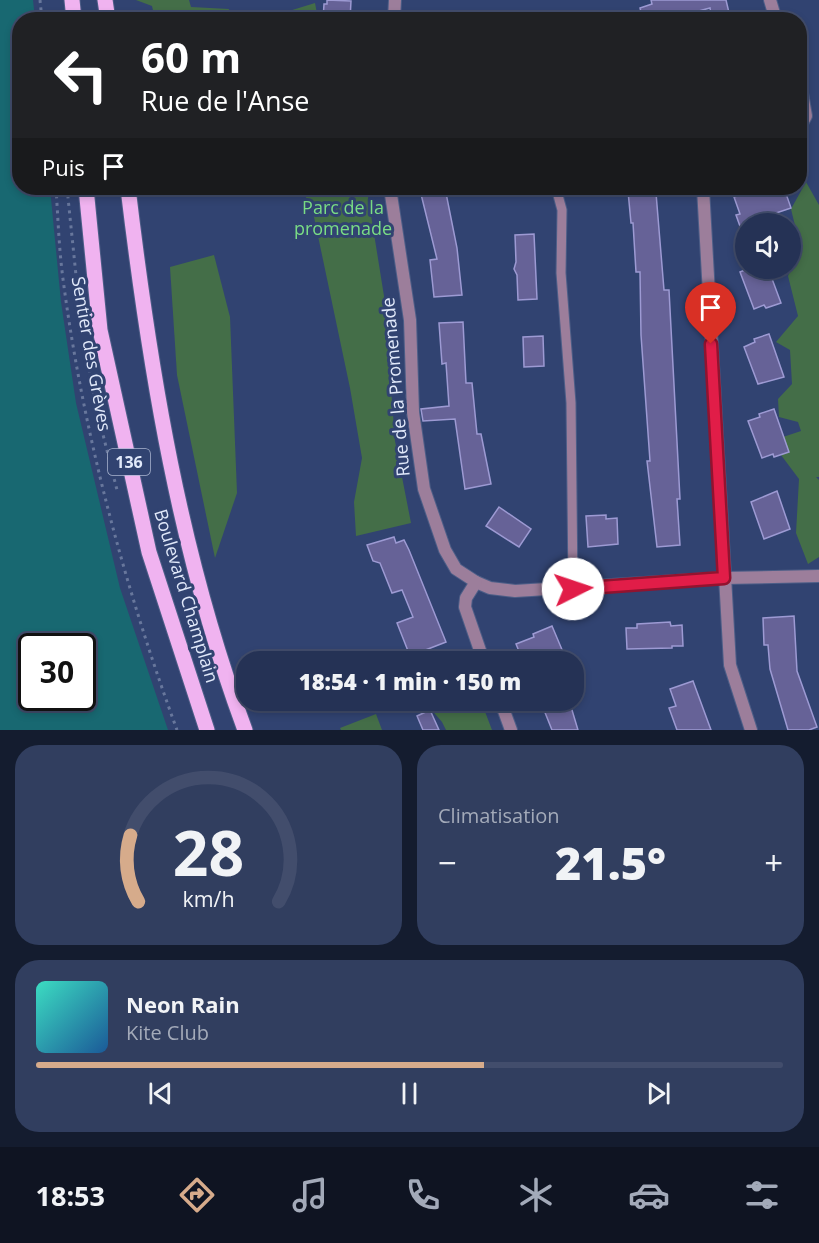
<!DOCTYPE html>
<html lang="fr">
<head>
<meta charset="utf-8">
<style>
	:root { --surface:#253255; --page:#313e5f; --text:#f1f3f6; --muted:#a3aab9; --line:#424d6c; --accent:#d6ab8b }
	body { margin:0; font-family:"Open Sans",sans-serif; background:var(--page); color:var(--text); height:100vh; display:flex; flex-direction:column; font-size:22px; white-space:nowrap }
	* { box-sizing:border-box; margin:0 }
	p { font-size:20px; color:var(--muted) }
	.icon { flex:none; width:33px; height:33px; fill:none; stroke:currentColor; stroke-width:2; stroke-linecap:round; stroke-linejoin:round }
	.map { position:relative; height:730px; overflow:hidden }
	.sheet { display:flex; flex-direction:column; gap:15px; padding:15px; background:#141c2f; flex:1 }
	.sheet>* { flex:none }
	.hud { position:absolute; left:12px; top:12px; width:795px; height:183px; border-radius:24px; box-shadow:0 3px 9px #0003,0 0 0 2px var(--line); background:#202124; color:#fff; overflow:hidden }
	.fabs { position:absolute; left:735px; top:213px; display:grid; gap:12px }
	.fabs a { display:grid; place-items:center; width:66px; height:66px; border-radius:50%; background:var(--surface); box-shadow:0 3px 9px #0003,0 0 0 2px var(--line); font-size:30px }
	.speed { position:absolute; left:18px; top:633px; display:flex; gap:12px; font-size:30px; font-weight:700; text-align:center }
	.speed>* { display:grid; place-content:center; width:78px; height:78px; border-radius:50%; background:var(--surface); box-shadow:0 3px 9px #0003,0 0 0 2px var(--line); line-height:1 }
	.speed .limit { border:3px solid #111; border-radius:9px; background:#fff; color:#111 }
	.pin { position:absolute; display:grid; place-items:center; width:51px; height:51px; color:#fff; margin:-62px -26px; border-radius:50% 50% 50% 0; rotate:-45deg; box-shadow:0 0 6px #0007 }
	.pin .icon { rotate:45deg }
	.me { position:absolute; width:66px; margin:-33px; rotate:86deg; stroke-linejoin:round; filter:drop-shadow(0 0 4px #0008) }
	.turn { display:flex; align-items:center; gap:21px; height:126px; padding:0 30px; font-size:27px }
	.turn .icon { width:78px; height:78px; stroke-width:2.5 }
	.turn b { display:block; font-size:42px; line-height:51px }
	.then { display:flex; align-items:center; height:57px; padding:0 30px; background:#0003; gap:12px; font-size:22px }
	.big { font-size:45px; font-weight:800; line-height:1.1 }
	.sheet .card { flex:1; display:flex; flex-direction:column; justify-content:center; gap:9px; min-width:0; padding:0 21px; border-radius:24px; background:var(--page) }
	.sheet .dial { align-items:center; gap:0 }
	.dial svg { height:156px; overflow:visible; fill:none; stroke:var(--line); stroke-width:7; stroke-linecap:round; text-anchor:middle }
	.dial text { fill:var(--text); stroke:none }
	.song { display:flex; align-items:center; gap:18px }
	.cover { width:72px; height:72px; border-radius:9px; background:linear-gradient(135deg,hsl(170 70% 55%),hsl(210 70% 35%)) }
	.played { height:6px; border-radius:3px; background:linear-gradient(90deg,var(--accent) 60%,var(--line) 60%) }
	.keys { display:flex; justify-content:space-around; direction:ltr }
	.heat { display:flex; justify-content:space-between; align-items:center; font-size:33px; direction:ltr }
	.sheet .tiles { flex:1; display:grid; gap:15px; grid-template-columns:1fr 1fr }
	.card:last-child { grid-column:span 2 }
	.trip { position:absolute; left:236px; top:651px; width:348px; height:60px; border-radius:24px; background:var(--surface); box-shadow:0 3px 9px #0003,0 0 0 2px var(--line); font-weight:800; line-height:60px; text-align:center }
	.tab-bar { display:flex; height:96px; justify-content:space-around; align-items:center; background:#0f1422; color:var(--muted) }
	.tab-bar .icon { width:42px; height:42px }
	.tab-bar .on { color:var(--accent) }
	.tab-bar b { font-size:27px; color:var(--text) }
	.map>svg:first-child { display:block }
</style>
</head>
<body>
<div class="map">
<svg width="819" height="730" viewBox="0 0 819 730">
	<rect width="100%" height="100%" fill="#314371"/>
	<g fill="#446e48">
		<path d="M136,0h53l2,7 38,2 -1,10h-73l-3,-13z"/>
		<path d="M315,3l3,16h-33l4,-8z"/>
		<path d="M806,182l13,23v272h-3l3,3v77l-11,7 -12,-31 3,-54 -18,-24 2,-18 18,-6 -3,-9 -19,-5 -1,-18 14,-15 -2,-34 -14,-8 22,-26 -10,-40 5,-12 -2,-6v-24h6l-6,-25z"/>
		<path d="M303,190h64l17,106 11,145 16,82 -55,13 -2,-34 8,-44 -12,-70 -36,-171z"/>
		<path d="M214,255l16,62 7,176 -22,65 -38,-183 -7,-108z"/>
		<path d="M430,701h51l11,29h-46l-4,-8 -13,-15z"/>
		<path d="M376,714l6,16h-41l-1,-2z"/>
	</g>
	<path fill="#186871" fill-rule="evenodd" d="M0,0h33l2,19 -15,1v168h30l11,114 15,101 44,185 48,142h-168zM32,646h50v52h-50z"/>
	<g fill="#666297" stroke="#9d9ad3" stroke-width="1.5">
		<path d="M327,0l24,1 -1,19h-27l1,-16h3z"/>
		<path d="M651,0h75l4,17 -18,3 -2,-12 -45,12h-22l-3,-12 12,-4z"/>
		<path d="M430,188h15l12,60 5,47 -28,2 -4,-37 7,-1 -17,-69z"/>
		<path d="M763,188h21l7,20 -33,11 1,4 -13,1v3l-5,2 -5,-14 4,-1 -6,-17z"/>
		<path d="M646,190l1,3h9l8,97h5l11,209h-3l3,46 -23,2 -10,-86h3l-9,-126 -1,-63h-4l-3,-49h-2l-3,-32z"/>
		<path d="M534,234l3,65 -19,1 -1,-25 -3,-6 2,-7 -1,-27z"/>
		<path d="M750,268h18l13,35 -15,5 -2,-3 -10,4 -14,-37z"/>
		<path d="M463,322l3,61h6l5,51h4l10,50 -26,5 -10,-70 -32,2 -2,-12 28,-3 -3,-43 -4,1 -3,-41z"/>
		<path d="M769,334l15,43 -26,7 -14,-37 11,-5 -1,-3z"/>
		<path d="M543,336l1,30 -20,1 -1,-30z"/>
		<path d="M774,409l15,43 -15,5 -1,-3 -11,4 -14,-37 12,-4 -1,-3z"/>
		<path d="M777,491l13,38 -26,10 -13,-37z"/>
		<path d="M499,507l32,22 -12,18 -33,-21z"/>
		<path d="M606,515v4l11,-1 1,26 -30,3 -2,-31z"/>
		<path d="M394,537l2,6 8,-3 5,10 37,92 -36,14 -13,-33 16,-6 -11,-27 -10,3 -12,-30 -7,-2 -6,-16z"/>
		<path d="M794,616l3,55 20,56 -8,3h-21l-18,-61 -2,-24h-4l-1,-27z"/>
		<path d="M670,622l1,4 11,-1 1,21h-11v2l-45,1 -1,-21h11v-4z"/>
		<path d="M552,626l11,26 -17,7 -2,-6 -21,8 -7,-17 18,-7 -1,-3z"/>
		<path d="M693,681l18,49h-34l-8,-22 7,-2 -6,-17z"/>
		<path d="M540,700h29l9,30h-26z"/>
		<path d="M430,710l9,20h-16l-6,-14z"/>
	</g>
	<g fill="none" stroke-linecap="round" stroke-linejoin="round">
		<g stroke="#4d5e87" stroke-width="11">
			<path id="service" d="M556,188l6,22 -1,63 10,130 2,186"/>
		</g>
		<g stroke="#4d5e87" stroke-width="14">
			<g id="minor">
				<path d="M770,0l6,20"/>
				<path d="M394,20l1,-20"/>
				<path d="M800,82l6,34 -6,11"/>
				<path d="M390,188l20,132 3,92 11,77 21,61 11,19 20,13 14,6 25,3 209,-13 95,-2"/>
				<path d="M703,188l27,477 21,65"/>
				<path d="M476,582l-10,16 -1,9 19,55"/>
				<path d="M500,700l11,30"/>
			</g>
		</g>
		<g stroke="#4d5e87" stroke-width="17">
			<g id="primary">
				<path d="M72,0l2,20"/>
				<path d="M105,0l3,20"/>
				<path d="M86,188l14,142 49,222 58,178"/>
				<path d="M128,188c22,184 52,367 117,542"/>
			</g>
		</g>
		<g stroke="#68779c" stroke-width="3" stroke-dasharray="3 4.5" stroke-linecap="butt">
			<path d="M40,0l2,20"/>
			<path d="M56,188c2,30 3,61 7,91 20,153 61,306 114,451"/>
			<path d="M67,188l13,126"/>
			<path d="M88,362l8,45 21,83"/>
		</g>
		<use href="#service" stroke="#9c7e9b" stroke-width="9"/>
		<use href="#minor" stroke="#9c7e9b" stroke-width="12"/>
		<use href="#primary" stroke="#f0b3f0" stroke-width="15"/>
	</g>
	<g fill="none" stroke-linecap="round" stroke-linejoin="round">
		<g stroke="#92132f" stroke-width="15">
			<path id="route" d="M573,589l151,-11 -13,-234"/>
		</g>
		<use href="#route" stroke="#e11d48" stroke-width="10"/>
	</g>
	<g text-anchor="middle" stroke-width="6" stroke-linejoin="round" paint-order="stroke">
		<rect fill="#314371" stroke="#acb7d1" stroke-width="1.5" x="108" y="449" width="42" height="26" rx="4.5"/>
		<g font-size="16" font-weight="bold" fill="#e1e9fa">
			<text x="129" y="468">136</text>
		</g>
		<g font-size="18" fill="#7add85" stroke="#314371">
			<text x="343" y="214">Parc de la<tspan x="343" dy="21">promenade</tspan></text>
		</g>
		<g font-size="18" fill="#e1e9fa" stroke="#314371">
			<text transform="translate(91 354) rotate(80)" y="6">Sentier des Grèves</text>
			<text transform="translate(396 387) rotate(-95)" y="6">Rue de la Promenade</text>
			<text transform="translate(186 596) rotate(73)" y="6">Boulevard Champlain</text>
		</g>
	</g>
</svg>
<div class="fabs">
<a><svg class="icon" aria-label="sound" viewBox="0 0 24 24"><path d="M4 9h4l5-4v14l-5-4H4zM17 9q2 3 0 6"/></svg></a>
</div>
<div class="speed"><div class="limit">30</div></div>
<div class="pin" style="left:711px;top:344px;background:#d93025"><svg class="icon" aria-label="arrive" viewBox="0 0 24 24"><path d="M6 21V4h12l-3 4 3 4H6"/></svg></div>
<svg class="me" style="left:573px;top:589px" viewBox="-20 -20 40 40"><circle r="19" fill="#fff"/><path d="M0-13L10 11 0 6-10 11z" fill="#e11d48"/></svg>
<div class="trip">18:54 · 1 min · 150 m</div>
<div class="hud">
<div class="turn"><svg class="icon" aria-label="left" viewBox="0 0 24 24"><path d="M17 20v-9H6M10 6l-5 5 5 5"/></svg><div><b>60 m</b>Rue de l'Anse</div></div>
<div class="then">Puis<svg class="icon" aria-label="arrive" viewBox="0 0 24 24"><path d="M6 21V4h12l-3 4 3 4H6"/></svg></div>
</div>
</div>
<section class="sheet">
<div class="tiles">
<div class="card dial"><svg viewBox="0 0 100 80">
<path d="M14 69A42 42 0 1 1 86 69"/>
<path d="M14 69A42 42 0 0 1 10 35" stroke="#d6ab8b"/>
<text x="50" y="56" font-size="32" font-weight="700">28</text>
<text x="50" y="72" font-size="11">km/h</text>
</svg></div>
<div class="card"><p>Climatisation</p>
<div class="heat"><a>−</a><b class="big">21.5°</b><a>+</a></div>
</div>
<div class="card">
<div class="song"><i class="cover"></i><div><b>Neon Rain</b><p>Kite Club</p></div></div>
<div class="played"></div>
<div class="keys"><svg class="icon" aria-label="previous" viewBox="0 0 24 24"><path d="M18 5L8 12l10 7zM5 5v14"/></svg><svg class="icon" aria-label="pause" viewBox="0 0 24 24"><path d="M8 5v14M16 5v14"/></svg><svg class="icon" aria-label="next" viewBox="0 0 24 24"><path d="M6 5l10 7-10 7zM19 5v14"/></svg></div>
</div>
</div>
</section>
<nav class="tab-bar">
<b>18:53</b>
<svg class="icon on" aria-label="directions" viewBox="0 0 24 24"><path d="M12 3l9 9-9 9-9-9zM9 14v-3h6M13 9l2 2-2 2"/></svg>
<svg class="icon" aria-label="music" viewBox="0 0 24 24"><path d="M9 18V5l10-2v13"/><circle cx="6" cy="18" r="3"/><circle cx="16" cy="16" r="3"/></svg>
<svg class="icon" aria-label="phone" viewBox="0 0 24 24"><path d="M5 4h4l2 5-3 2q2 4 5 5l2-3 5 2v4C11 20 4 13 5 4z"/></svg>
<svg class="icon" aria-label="climate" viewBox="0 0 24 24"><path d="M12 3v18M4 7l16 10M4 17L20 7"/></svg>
<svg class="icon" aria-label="car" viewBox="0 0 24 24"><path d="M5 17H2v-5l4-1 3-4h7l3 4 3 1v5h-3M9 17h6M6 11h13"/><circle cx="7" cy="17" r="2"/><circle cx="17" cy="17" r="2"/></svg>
<svg class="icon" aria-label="filters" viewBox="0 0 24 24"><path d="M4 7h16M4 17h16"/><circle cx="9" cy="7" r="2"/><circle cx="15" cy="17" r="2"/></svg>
</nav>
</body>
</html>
